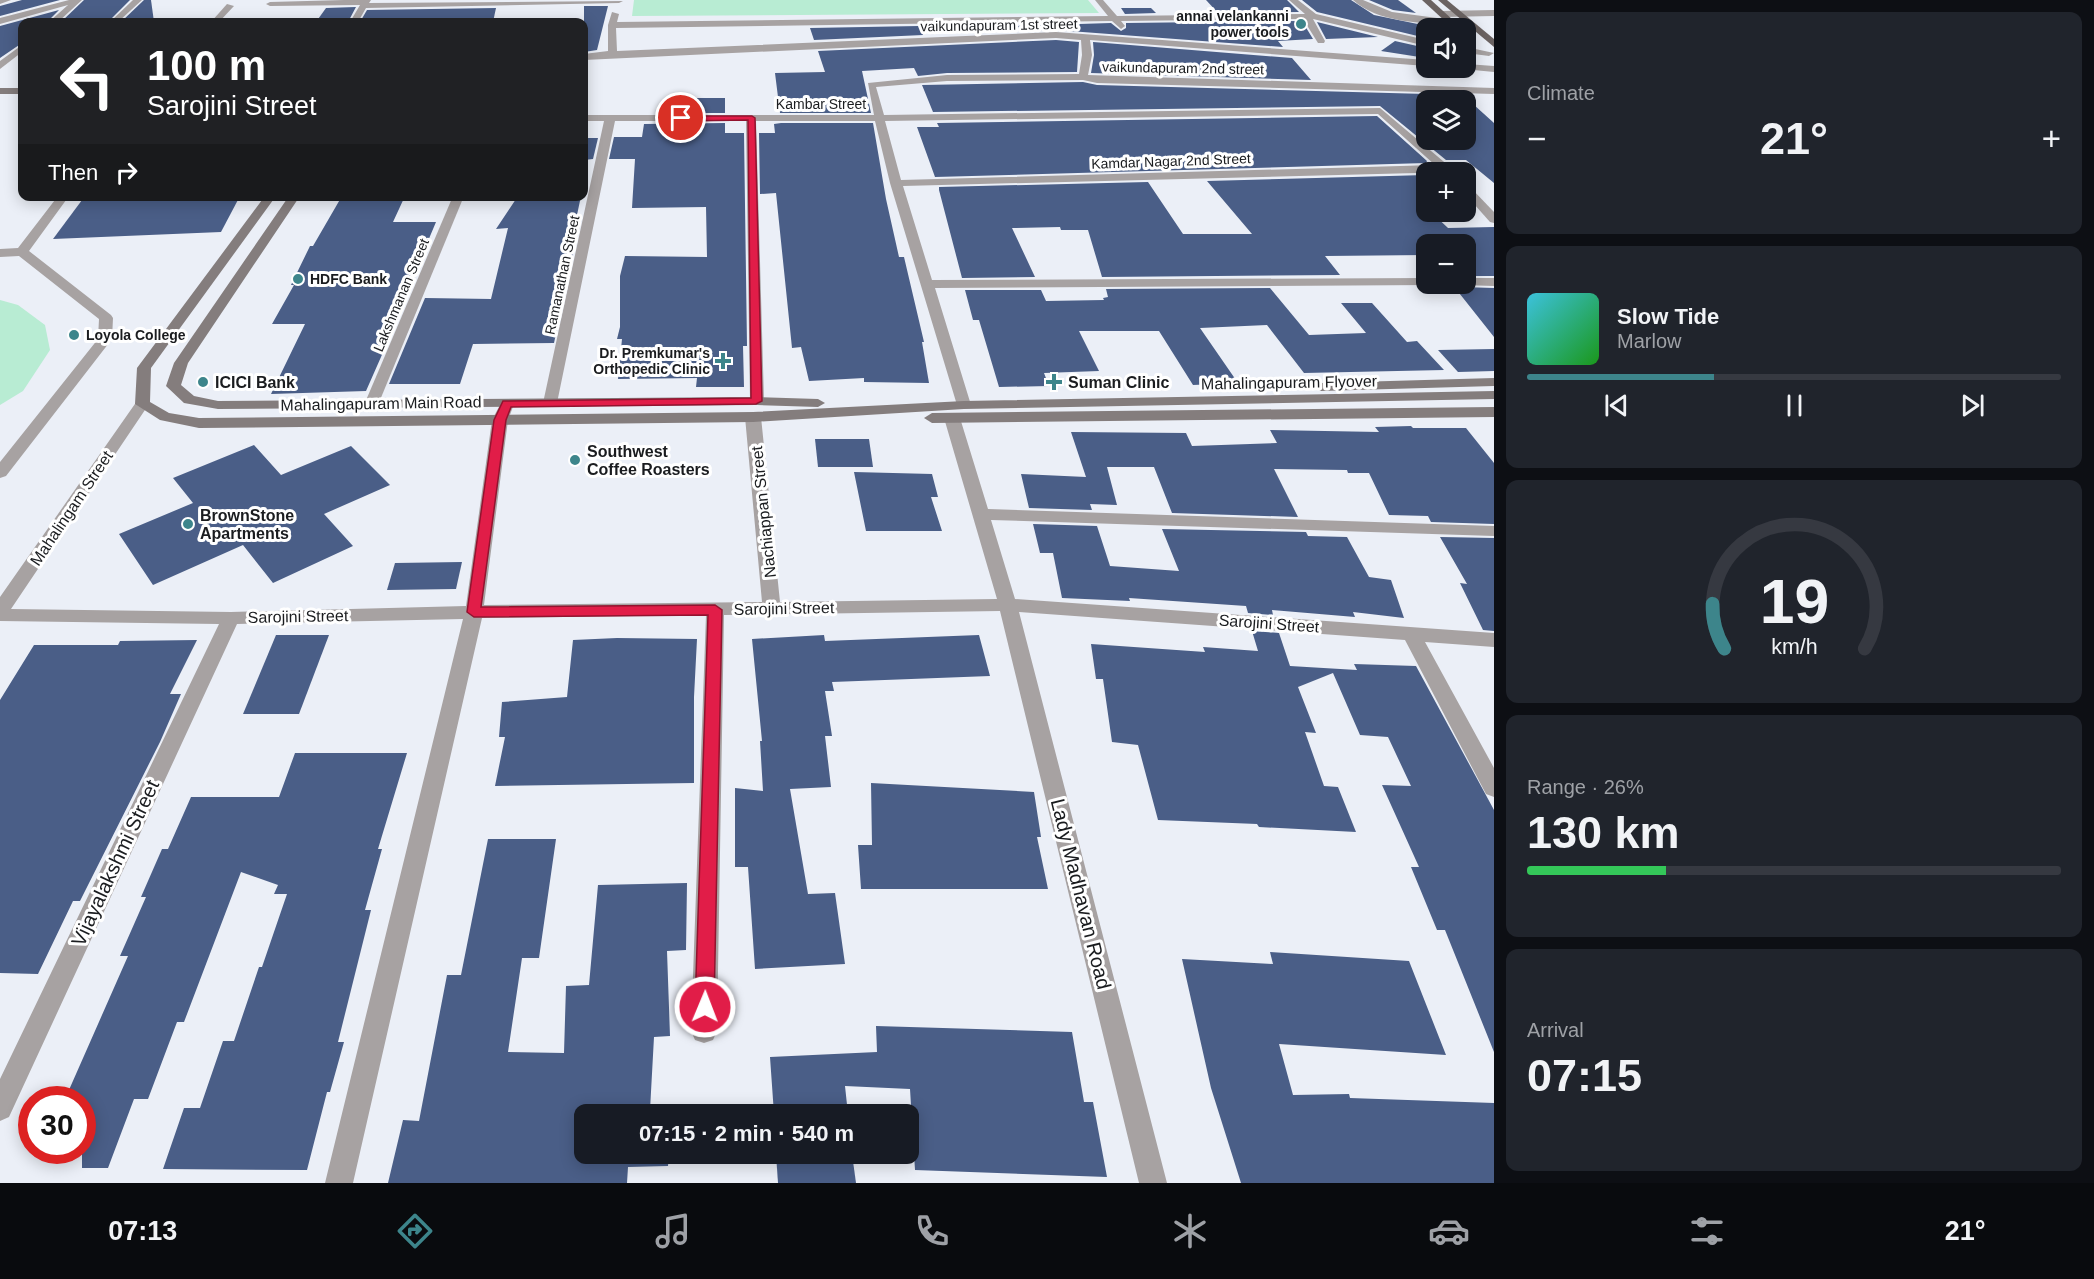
<!DOCTYPE html>
<html lang="en">
<head>
<meta charset="utf-8">
<style>
	:root { --surface:#171b24; --page:#20242c; --text:#f1f3f6; --muted:#9ea1a6; --line:#363941; --accent:#3d858b }
	body { margin:0; font-family:Helvetica,sans-serif; background:var(--page); color:var(--text); height:100vh; display:flex; flex-direction:column; font-size:22px; white-space:nowrap }
	* { box-sizing:border-box; margin:0 }
	p { font-size:20px; color:var(--muted) }
	.icon { flex:none; width:33px; height:33px; fill:none; stroke:currentColor; stroke-width:2; stroke-linecap:round; stroke-linejoin:round }
	.map { position:relative; flex:1; overflow:hidden }
	.sheet { display:flex; flex-direction:column; gap:12px; padding:12px; background:#0d0f14; width:600px }
	.sheet>* { flex:none }
	.guide { position:absolute; left:18px; top:18px; width:570px; height:183px; border-radius:12px; box-shadow:0 3px 15px #0003; background:#202124; color:#fff; overflow:hidden }
	.fabs { position:absolute; left:1416px; top:18px; display:grid; gap:12px }
	.fabs a { display:grid; place-items:center; width:60px; height:60px; border-radius:12px; background:var(--surface); box-shadow:0 3px 15px #0003; font-size:30px }
	.speed { position:absolute; left:18px; top:1086px; display:flex; gap:12px; font-size:30px; font-weight:700; text-align:center }
	.speed>* { display:grid; place-content:center; width:78px; height:78px; border-radius:50%; background:var(--surface); box-shadow:0 3px 15px #0003; line-height:1 }
	.speed .limit { border:9px solid #d22; background:#fff; color:#111 }
	.pin { position:absolute; display:grid; place-items:center; width:51px; height:51px; color:#fff; margin:-26px; border:3px solid #fff; border-radius:50%; box-shadow:0 2px 6px #0007 }
	.me { position:absolute; width:66px; margin:-33px; rotate:1deg; stroke-linejoin:round; filter:drop-shadow(0 0 4px #0008) }
	.turn { display:flex; align-items:center; gap:21px; height:126px; padding:0 30px; font-size:27px }
	.turn .icon { width:78px; height:78px; stroke-width:2.5 }
	.turn b { display:block; font-size:42px; line-height:51px }
	.then { display:flex; align-items:center; height:57px; padding:0 30px; background:#0003; gap:12px; font-size:22px }
	.big { font-size:45px; font-weight:600; line-height:1.1 }
	.sheet .tile { flex:1; display:flex; flex-direction:column; justify-content:center; gap:9px; min-width:0; padding:0 21px; border-radius:12px; background:var(--page) }
	.sheet .dial { align-items:center; gap:0 }
	.dial svg { height:156px; overflow:visible; fill:none; stroke:var(--line); stroke-width:7; stroke-linecap:round; text-anchor:middle }
	.dial text { fill:var(--text); stroke:none }
	.song { display:flex; align-items:center; gap:18px }
	.cover { width:72px; height:72px; border-radius:9px; background:linear-gradient(135deg,hsl(190 70% 55%),hsl(120 70% 35%)) }
	.played { height:6px; border-radius:3px; background:linear-gradient(90deg,var(--accent) 35%,var(--line) 35%) }
	.keys { display:flex; justify-content:space-around; direction:ltr }
	.heat { display:flex; justify-content:space-between; align-items:center; font-size:33px; direction:ltr }
	.charge { height:9px; border-radius:4px; background:linear-gradient(90deg,#34c759 26%,var(--line) 0) }
	.trip { position:absolute; left:574px; top:1104px; width:345px; height:60px; border-radius:12px; background:var(--surface); box-shadow:0 3px 15px #0003; font-weight:600; line-height:60px; text-align:center }
	.tab-bar { display:flex; height:96px; justify-content:space-around; align-items:center; background:#090b0e; color:var(--muted) }
	.tab-bar .icon { width:42px; height:42px }
	.tab-bar .current { color:var(--accent) }
	.tab-bar b { font-size:27px; color:var(--text) }
	main { display:flex; flex:1; min-height:0 }
	.map>svg:first-child { display:block }
</style>
</head>
<body>
<main>
<div class="map">
<svg width="1494" height="1183" viewBox="0 0 1494 1183">
	<rect width="100%" height="100%" fill="#ebeff7"/>
	<g fill="#b8ecd3">
		<path d="M634,0h454l11,13 -467,3z"/>
		<path d="M0,300l18,5 27,20 5,25 -27,41 -23,14z"/>
	</g>
	<g fill="#4a5e87" fill-rule="evenodd">
		<path d="M22,0h38l-60,16v-10z"/>
		<path d="M84,0h46l-22,22h-47z"/>
		<path d="M144,0h7l3,22h-33z"/>
		<path d="M1206,0h81l12,12 -81,1z"/>
		<path d="M1302,0h49l23,15 63,13h-17l6,10 -109,-26z"/>
		<path d="M1369,0h29l18,13 -23,-3z"/>
		<path d="M584,6h24l-11,44 -13,2z"/>
		<path d="M356,7l-8,15h-32l10,-14z"/>
		<path d="M496,8l-3,14h-133l7,-12z"/>
		<path d="M1121,8h30l5,5 -31,1z"/>
		<path d="M59,10l-12,12h-25v21l-22,15v-32z"/>
		<path d="M1302,21l11,18 -35,2 5,6 -227,-17 -36,1 -4,-5 95,-3 10,8 5,-3v-5z"/>
		<path d="M1317,22l61,15 -52,2z"/>
		<path d="M919,26l4,9 -109,5 -4,-12z"/>
		<path d="M1056,40l23,2 -2,30 -130,1 -29,3 -4,-8 -52,3 9,42h-91l-5,-40 50,-1 -7,-21z"/>
		<path d="M1395,41l31,7v10l-45,-7z"/>
		<path d="M1093,42l199,16 19,22 -220,-7 3,-18z"/>
		<path d="M1083,82l14,3 366,10 31,28v60l-28,-23h-20l-66,-54 -447,6 -11,-27zM1426,100h40v40h-40z"/>
		<path d="M697,98h28v15h-29z"/>
		<path d="M1377,116l50,45 -1,2 -491,14 -18,-50h22l-2,-4z"/>
		<path d="M725,123v10h19l3,213h-4l1,41h-48l1,-9 -79,1 4,-40h-5l3,-12v-51l5,-20 82,1 -1,-50 -74,1 3,-49h-26l5,-22h28l2,-13z"/>
		<path d="M781,123h92l13,76 13,58h5l20,85h-2l7,41 -65,-1v-4l-55,3 -8,-34 -9,1 -16,-155 -16,1 -1,-61h16l-1,-9z"/>
		<path d="M584,138h14l-5,21 -9,1z"/>
		<path d="M1426,175v37h5l17,16 46,-1v49h-28v-32h-40v11l-101,1 15,19 -238,2 -14,-47h-27l-1,-3 -48,1 23,49 -73,1 -23,-88v-3l209,-5 35,52h69l-45,-53z"/>
		<path d="M85,196h155l-19,36 -168,7z"/>
		<path d="M342,196h63l-12,26h43l-32,76h3l-41,93 -95,3 34,-70h-33l22,-39h-3l19,-39h3z"/>
		<path d="M518,196h63l-8,38h3l-4,24 -18,85 -81,1 -13,40h-71l36,-86 66,1 17,-71 -12,1z"/>
		<path d="M1452,284h7l2,3 33,1v49z"/>
		<path d="M1270,288l39,47 57,-2 -25,-30h31l35,39 10,-1 27,29 -140,3 -37,-48 -67,3 38,55 -45,2 -34,-54h-80l20,40 -55,2 5,13 -50,1 -20,-67h-6l-8,-30h76l5,11 58,-1 -1,-2 5,-1 -2,-8z"/>
		<path d="M1494,349v22l-36,1 -20,-22z"/>
		<path d="M1411,426l2,2h53l28,35v61l-63,-2 -3,-6 -39,-1 -20,-42h-21l-1,-3 -73,-1 24,48 -126,-4 -18,-46h-47l10,38 -27,-1 2,6 -63,-2 -8,-34 65,3 -15,-45 115,1 6,13 85,-3 -7,-13 109,2 -4,-5z"/>
		<path d="M815,439h54l4,28h-55z"/>
		<path d="M254,445l27,30 70,-29 39,39 -66,29 29,32 -80,37 -30,-38 -90,40 -34,-51 74,-31 -20,-25z"/>
		<path d="M854,472l78,2 6,23h-7l11,34h-76z"/>
		<path d="M1033,524l64,2 13,40 69,5 -17,-42 144,3 2,4 39,1 22,40 22,3 13,38 -51,-6 2,5 -83,-7 1,5 -25,-2 -2,-7 -117,-8 1,3 -68,-3 -9,-45h-13z"/>
		<path d="M1440,537l54,1v93l-11,-1 -23,-47 7,1z"/>
		<path d="M462,562l-6,27 -69,1 8,-27z"/>
		<path d="M1252,631l27,2 11,33 67,4 -3,-6 62,2 78,144v242l-49,-122h-8l-26,-63h8l-37,-82 29,1 -23,-49 -28,-2 -27,-62 -35,14 18,46 -11,-1 19,54 14,1 18,45 -97,-5 -2,-3 -99,-4 -20,-75 -26,-3 -9,-63h-7l-5,-35 114,8 -2,-5 55,4z"/>
		<path d="M276,635h53l-30,79h-56z"/>
		<path d="M824,635l1,6 154,-6 11,41 -158,6 2,9h-9l7,45h-7l6,51 -41,2 18,105 27,-1 10,71 -90,5 -7,-102h-13v-79l28,3 -3,-50h2l-10,-102z"/>
		<path d="M617,638l80,1 -3,58v86l-199,3 10,-49h-6l3,-35 65,-5 6,-57z"/>
		<path d="M197,640l-27,54h11l-21,48 -80,159h-7l-35,73 -38,-1v-273l34,-55h84l2,-4z"/>
		<path d="M295,753h112l-29,96h4l-17,61h6l-33,132h6l-14,50h-3l-20,78 -144,-1 21,-61h16l23,-67h11l25,-74h3l25,-73h-13l4,-9 -37,-13 -57,150h-7l-29,77h-14l-26,69h-26v-69h-17l63,-143h-8l26,-59h-5l21,-48h6l23,-52h88z"/>
		<path d="M871,783l163,9 7,45h-4l11,52h-187l-3,-44h14z"/>
		<path d="M488,839h68l-17,119h-17l-14,94 56,1 2,-67 23,-1 9,-100 89,-2 -1,67 -19,1 3,85 -16,1 -4,73h21l-1,4h-85v40h84l-1,12 -40,1 -1,16h-239l15,-63 16,1 28,-146h14z"/>
		<path d="M1270,952l139,9 37,94 -167,-11 14,51 56,-1 1,4 144,5v80h-253l-30,-95 -29,-129 91,5z"/>
		<path d="M876,1026l196,6 12,70h9l14,75 -192,-7 -5,-81 -65,-3 3,28h-74l-4,-57 107,-5z"/>
		<path d="M776,1154h76l4,29h-78z"/>
	</g>
	<g fill="none" stroke-linecap="round" stroke-linejoin="round">
		<g fill="#a7a2a2" fill-rule="evenodd">
			<path d="M0,0h11l-11,4z"/>
			<path d="M69,0h13l-24,22h-9l19,-17 -68,19v-6z"/>
			<path d="M133,0h9l-24,22h-8z"/>
			<path d="M344,0h27l-2,3 254,-2 -4,2 -253,5 -8,14h-8l10,-17 -90,1 -4,-2 4,-2z"/>
			<path d="M1095,0h8l14,16 188,-2 -16,-14h9l18,14 110,26v6l-113,-27 12,22 -1,2h-6l-15,-24 -182,2 4,5 -4,3 -9,-8 -496,7 1,23 439,-19 370,28v6l-336,-26 2,15 -4,20 406,13v6l-397,-11 -14,-3 -136,1 -71,6 8,28 496,-7 76,64 -553,14 29,94 494,-2v6l5,1 -496,3 36,117 -7,4 -7,-4 -67,-222 -15,-62h-119l8,280 -7,4 -7,-4 -4,-280h-131l-58,282 -2,3h-10l-2,-3 61,-282h-20v-6h290l-6,-32 79,-8 132,-1 3,-19 -1,-15 -25,-2 -472,22v-6l24,-3v-26l4,-13 7,2 -2,8 491,-6zM1378,114l57,51 -534,15 -16,-59z"/>
			<path d="M1353,0h10l29,12 60,8 4,3 -4,3c-32,-4 -74,-3 -99,-26z"/>
			<path d="M227,4l7,2 -15,16h-8z"/>
			<path d="M1494,10v6l-52,1 -4,-3 4,-3z"/>
			<path d="M22,45v7l-22,17v-8z"/>
			<path d="M1466,47l28,6 -5,3 -23,-3z"/>
			<path d="M1466,64l28,2v6l-31,-3z"/>
			<path d="M1466,186l4,1 24,25v11l-4,-1 -24,-27z"/>
			<path d="M58,196h11l-40,55 82,64 2,3 -1,21 -106,137 -6,2v-16l98,-123 1,-20 -80,-63 -19,1v-8l18,-1z"/>
			<path d="M453,196h11l-86,209 -2,3h-10l-2,-3z"/>
			<path d="M1466,278h28v8l-33,-1 5,-1z"/>
			<path d="M142,400l7,4 -138,205 220,3 235,-6 26,-186 10,-19 5,-1 7,4 -6,16 -24,185 278,-3 -17,-185 8,-5 8,5 19,185 217,-3 -53,-181 8,-5 8,5 28,91 506,17v10l-503,-16 24,79 479,34v14l-69,-5 69,126v29l-8,-3 -81,-154 -386,-28 148,571h-28l-139,-572 -276,4 -7,416 -4,9 -9,3 -9,-3 -4,-9 15,-416 -224,3 -129,565h-28l138,-564 -226,5 -228,493 -9,4v-42l219,-455 -219,-3v-24l137,-196z"/>
		</g>
		<g fill="#847d7d" fill-rule="evenodd">
			<rect x="0" y="88" width="22" height="6"/>
			<path d="M265,196h11l-125,172 -1,34 19,11 30,5 554,-6 211,-11 530,-10v8l-530,10 -211,13 -554,6 -39,-8 -25,-16 2,-36z"/>
			<path d="M289,196h11l-112,167 -7,22 13,11 24,5 539,-4 61,2 7,4 -7,4 -61,-2 -539,4 -34,-6 -18,-17 8,-23z"/>
			<path d="M1494,378v8l-173,5 -7,-4 7,-4z"/>
			<path d="M1494,407v10l-562,6 -8,-5 8,-5z"/>
		</g>
		<g fill="#6b6362" fill-rule="evenodd">
			<path d="M1422,0h9l22,20 -7,2z"/>
			<path d="M1438,0h9l47,39v8z"/>
		</g>
	</g>
	<path fill="#e11d48" stroke="#92132f" stroke-width="1.5" d="M752,116l3,2 7,283 -6,3 -245,3 -5,13 -25,187 234,-2 7,5 -8,397 -3,7 -6,2 -7,-2 -3,-7 13,-392 -234,2 -7,-5 27,-192 9,-19 248,-3 -3,-278 -67,1 -4,-3 4,-2z"/>
	<g fill="#3d858b" stroke="#fff" stroke-width="2">
		<circle cx="1301" cy="24" r="6"/>
		<circle cx="298" cy="279" r="6"/>
		<circle cx="74" cy="335" r="6"/>
		<path d="M720 352h6v6h6v6h-6v6h-6v-6h-6v-6h6z"/>
		<circle cx="203" cy="382" r="6"/>
		<path d="M1051 373h6v6h6v6h-6v6h-6v-6h-6v-6h6z"/>
		<circle cx="575" cy="460" r="6"/>
		<circle cx="188" cy="524" r="6"/>
	</g>
	<g text-anchor="middle" stroke-width="6" stroke-linejoin="round" paint-order="stroke">
		<g font-size="14" font-weight="bold" fill="#1a1c1f" stroke="#fff" text-anchor="end">
			<text x="1289" y="21">annai velankanni<tspan x="1289" dy="16">power tools</tspan></text>
			<text x="310" y="284" text-anchor="start">HDFC Bank</text>
			<text x="86" y="340" text-anchor="start">Loyola College</text>
			<text x="710" y="358">Dr. Premkumar's<tspan x="710" dy="16">Orthopedic Clinic</tspan></text>
		</g>
		<g font-size="14" fill="#1a1c1f" stroke="#fff">
			<text transform="translate(999 25) rotate(-1)" y="5">vaikundapuram 1st street</text>
			<text transform="translate(1183 68) rotate(1)" y="5">vaikundapuram 2nd street</text>
			<text x="821" y="109">Kambar Street</text>
			<text transform="translate(1171 161) rotate(-2)" y="5">Kamdar Nagar 2nd Street</text>
			<text transform="translate(562 275) rotate(-78)" y="5">Ramanathan Street</text>
			<text transform="translate(401 295) rotate(-67)" y="5">Lakshmanan Street</text>
		</g>
		<g font-size="16" font-weight="bold" fill="#1a1c1f" stroke="#fff" text-anchor="start">
			<text x="215" y="388">ICICI Bank</text>
			<text x="1068" y="388">Suman Clinic</text>
			<text x="587" y="457">Southwest<tspan x="587" dy="18">Coffee Roasters</tspan></text>
			<text x="200" y="521">BrownStone<tspan x="200" dy="18">Apartments</tspan></text>
		</g>
		<g font-size="16" fill="#1a1c1f" stroke="#fff">
			<text transform="translate(1289 382) rotate(-1)" y="6">Mahalingapuram Flyover</text>
			<text transform="translate(381 403) rotate(-1)" y="6">Mahalingapuram Main Road</text>
			<text transform="translate(71 508) rotate(-56)" y="6">Mahalingam Street</text>
			<text transform="translate(763 512) rotate(-96)" y="6">Nachiappan Street</text>
			<text transform="translate(784 608) rotate(-1)" y="6">Sarojini Street</text>
			<text transform="translate(298 616) rotate(-1)" y="6">Sarojini Street</text>
			<text transform="translate(1269 623) rotate(4)" y="6">Sarojini Street</text>
		</g>
		<g font-size="20" fill="#1a1c1f" stroke="#fff">
			<text transform="translate(115 863) rotate(-65)" y="7">Vijayalakshmi Street</text>
			<text transform="translate(1081 894) rotate(76)" y="7">Lady Madhavan Road</text>
		</g>
	</g>
</svg>
<div class="fabs">
<a><svg class="icon" aria-label="sound" viewBox="0 0 24 24"><path d="M4 9h4l5-4v14l-5-4H4zM17 9q2 3 0 6"/></svg></a>
<a><svg class="icon" aria-label="layers" viewBox="0 0 24 24"><path d="M12 4l9 5-9 5-9-5zM3 14l9 5 9-5"/></svg></a>
<a>+</a>
<a>−</a>
</div>
<div class="speed"><div class="limit">30</div></div>
<div class="pin" style="left:681px;top:118px;background:#d93025"><svg class="icon" aria-label="arrive" viewBox="0 0 24 24"><path d="M6 21V4h12l-3 4 3 4H6"/></svg></div>
<svg class="me" style="left:705px;top:1007px" viewBox="-20 -20 40 40"><circle r="17" fill="#e11d48" stroke="#fff" stroke-width="3"/><path d="M0-11L8 9 0 5-8 9z" fill="#fff"/></svg>
<div class="trip">07:15 · 2 min · 540 m</div>
<div class="guide">
<div class="turn"><svg class="icon" aria-label="left" viewBox="0 0 24 24"><path d="M17 20v-9H6M10 6l-5 5 5 5"/></svg><div><b>100 m</b>Sarojini Street</div></div>
<div class="then">Then<svg class="icon" aria-label="right" viewBox="0 0 24 24"><path d="M7 20v-9h11M14 6l5 5-5 5"/></svg></div>
</div>
</div>
<section class="sheet">
<div class="tile"><p>Climate</p>
<div class="heat"><a>−</a><b class="big">21°</b><a>+</a></div>
</div>
<div class="tile">
<div class="song"><i class="cover"></i><div><b>Slow Tide</b><p>Marlow</p></div></div>
<div class="played"></div>
<div class="keys"><svg class="icon" aria-label="previous" viewBox="0 0 24 24"><path d="M18 5L8 12l10 7zM5 5v14"/></svg><svg class="icon" aria-label="pause" viewBox="0 0 24 24"><path d="M8 5v14M16 5v14"/></svg><svg class="icon" aria-label="next" viewBox="0 0 24 24"><path d="M6 5l10 7-10 7zM19 5v14"/></svg></div>
</div>
<div class="tile dial"><svg viewBox="0 0 100 80">
<path d="M14 69A42 42 0 1 1 86 69"/>
<path d="M14 69A42 42 0 0 1 8 46" stroke="#3d858b"/>
<text x="50" y="56" font-size="32" font-weight="700">19</text>
<text x="50" y="72" font-size="11">km/h</text>
</svg></div>
<div class="tile"><p>Range · 26%</p><b class="big">130 km</b><div class="charge"></div></div>
<div class="tile"><p>Arrival</p><b class="big">07:15</b></div>
</section>
</main>
<nav class="tab-bar">
<b>07:13</b>
<svg class="icon current" aria-label="directions" viewBox="0 0 24 24"><path d="M12 3l9 9-9 9-9-9zM9 14v-3h6M13 9l2 2-2 2"/></svg>
<svg class="icon" aria-label="music" viewBox="0 0 24 24"><path d="M9 18V5l10-2v13"/><circle cx="6" cy="18" r="3"/><circle cx="16" cy="16" r="3"/></svg>
<svg class="icon" aria-label="phone" viewBox="0 0 24 24"><path d="M5 4h4l2 5-3 2q2 4 5 5l2-3 5 2v4C11 20 4 13 5 4z"/></svg>
<svg class="icon" aria-label="climate" viewBox="0 0 24 24"><path d="M12 3v18M4 7l16 10M4 17L20 7"/></svg>
<svg class="icon" aria-label="car" viewBox="0 0 24 24"><path d="M5 17H2v-5l4-1 3-4h7l3 4 3 1v5h-3M9 17h6M6 11h13"/><circle cx="7" cy="17" r="2"/><circle cx="17" cy="17" r="2"/></svg>
<svg class="icon" aria-label="filters" viewBox="0 0 24 24"><path d="M4 7h16M4 17h16"/><circle cx="9" cy="7" r="2"/><circle cx="15" cy="17" r="2"/></svg>
<b>21°</b>
</nav>
</body>
</html>
